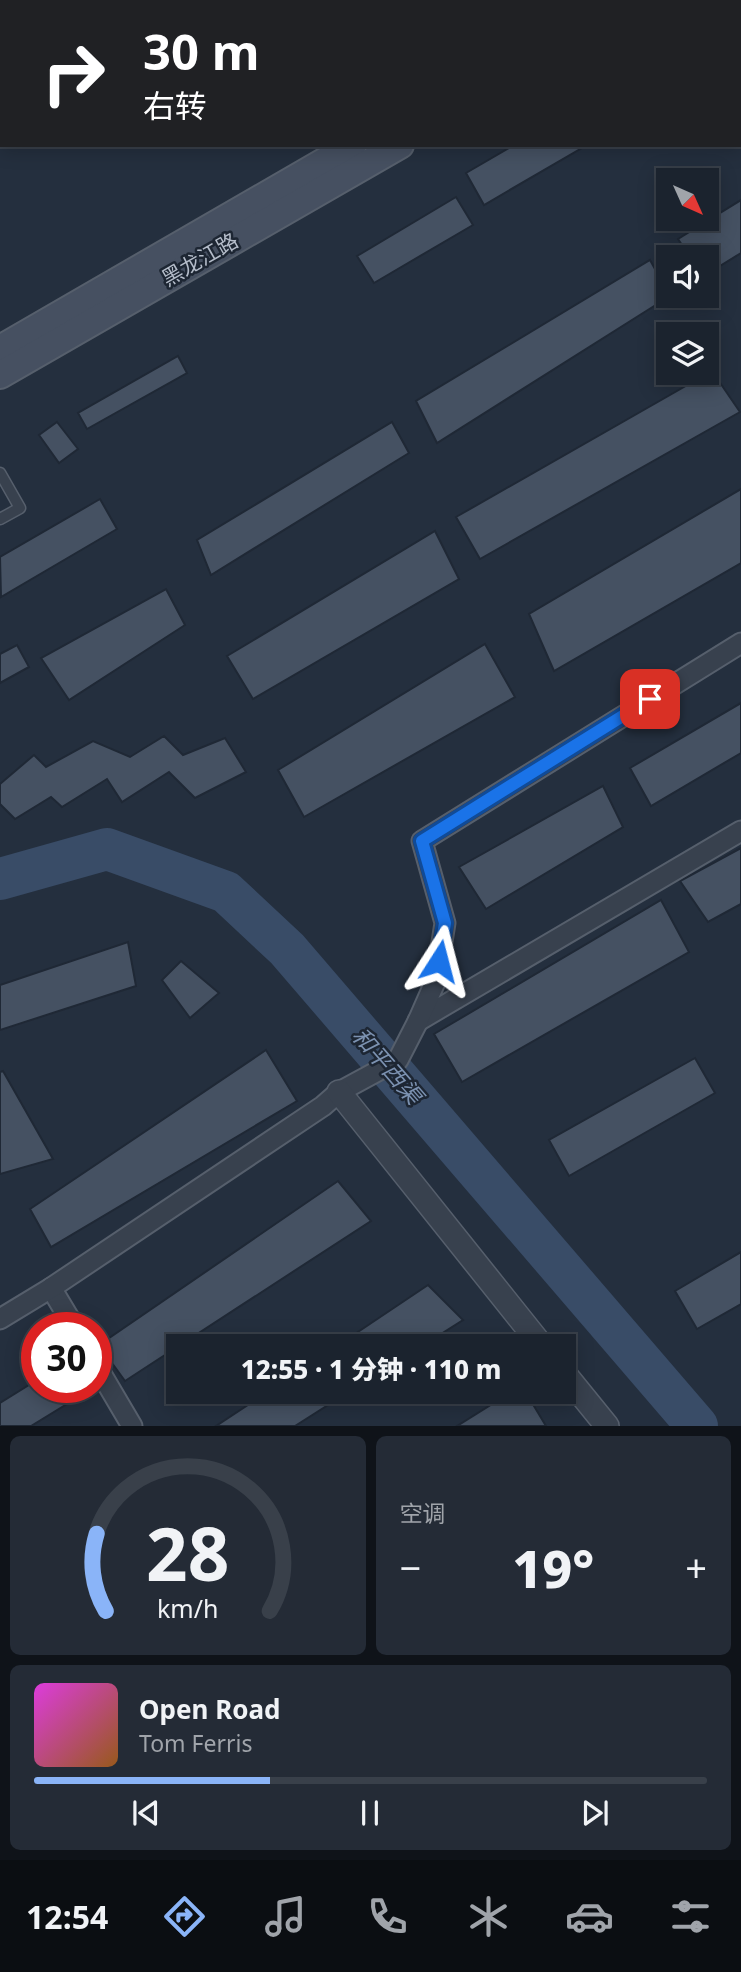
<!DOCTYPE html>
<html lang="zh">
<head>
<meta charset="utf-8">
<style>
	:root { --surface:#1b232e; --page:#242b36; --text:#f1f3f6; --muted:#a0a4aa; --line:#39404a; --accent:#8ab4f8 }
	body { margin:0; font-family:"Noto Sans","Noto Sans SC",sans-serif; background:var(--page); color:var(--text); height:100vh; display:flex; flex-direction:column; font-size:26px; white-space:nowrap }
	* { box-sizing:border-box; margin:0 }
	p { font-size:23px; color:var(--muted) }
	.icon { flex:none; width:38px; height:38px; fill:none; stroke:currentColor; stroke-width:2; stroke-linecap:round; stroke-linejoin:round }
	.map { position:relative; height:1426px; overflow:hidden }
	.side { display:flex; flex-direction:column; gap:10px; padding:10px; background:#0f1319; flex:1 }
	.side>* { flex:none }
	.top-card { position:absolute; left:0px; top:0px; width:742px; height:147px; box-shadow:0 4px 18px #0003,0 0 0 2px var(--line); background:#202124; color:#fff; overflow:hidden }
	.needle { width:46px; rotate:135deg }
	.fabs { position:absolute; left:656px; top:168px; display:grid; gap:14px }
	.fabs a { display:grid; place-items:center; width:63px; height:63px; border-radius:0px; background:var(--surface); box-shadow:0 4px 18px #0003,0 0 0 2px var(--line); font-size:35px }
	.speed { position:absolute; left:21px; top:1312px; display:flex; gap:14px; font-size:35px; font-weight:700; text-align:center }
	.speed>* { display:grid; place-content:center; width:91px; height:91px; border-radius:50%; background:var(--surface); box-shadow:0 4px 18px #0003,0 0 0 2px var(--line); line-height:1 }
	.speed .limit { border:10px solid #d22; background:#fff; color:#111 }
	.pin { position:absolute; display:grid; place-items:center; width:60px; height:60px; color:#fff; margin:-30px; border-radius:14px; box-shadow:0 4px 10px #0006 }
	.me { position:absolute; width:77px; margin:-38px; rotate:9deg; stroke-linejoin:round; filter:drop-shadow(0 0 5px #0008) }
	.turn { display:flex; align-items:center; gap:24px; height:147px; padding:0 28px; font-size:32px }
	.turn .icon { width:91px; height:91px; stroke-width:2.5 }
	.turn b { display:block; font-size:49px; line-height:60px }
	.big { font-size:52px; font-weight:800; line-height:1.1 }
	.side .widget { flex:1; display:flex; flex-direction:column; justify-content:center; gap:10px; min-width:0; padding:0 24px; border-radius:10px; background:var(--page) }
	.side .dial { align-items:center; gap:0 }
	.dial svg { height:182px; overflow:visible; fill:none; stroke:var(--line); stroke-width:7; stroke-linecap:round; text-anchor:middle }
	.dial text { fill:var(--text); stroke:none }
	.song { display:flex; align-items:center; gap:21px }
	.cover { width:84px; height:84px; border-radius:10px; background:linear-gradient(135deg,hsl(300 70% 55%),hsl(30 70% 35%)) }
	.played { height:7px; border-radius:4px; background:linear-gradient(90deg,var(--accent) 35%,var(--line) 35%) }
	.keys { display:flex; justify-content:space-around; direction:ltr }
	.heat { display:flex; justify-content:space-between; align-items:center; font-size:38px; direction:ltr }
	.side .tiles { flex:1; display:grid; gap:10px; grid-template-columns:1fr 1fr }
	.widget:last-child { grid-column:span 2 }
	.trip { position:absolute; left:166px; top:1334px; width:410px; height:70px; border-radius:0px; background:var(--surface); box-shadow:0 4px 18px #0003,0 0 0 2px var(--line); font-weight:800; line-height:70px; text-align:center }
	.tab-bar { display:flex; height:112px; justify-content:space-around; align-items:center; background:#0b0e12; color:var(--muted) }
	.tab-bar .icon { width:49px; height:49px }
	.tab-bar .active { color:var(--accent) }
	.tab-bar b { font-size:32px; color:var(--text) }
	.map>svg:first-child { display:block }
</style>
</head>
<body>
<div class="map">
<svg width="741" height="1426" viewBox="0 0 741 1426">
	<rect width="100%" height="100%" fill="#242f3e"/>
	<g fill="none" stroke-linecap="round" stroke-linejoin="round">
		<path stroke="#394c67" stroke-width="42" d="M0,879l107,-30 119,43 61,57 410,477"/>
	</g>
	<g fill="#455162" stroke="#1f2835" stroke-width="2">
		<path d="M31,0h90l-93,2z"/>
		<path d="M514,145h73l-103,60 -18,-32z"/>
		<path d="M456,197l17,28 -99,58 -17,-27z"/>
		<path d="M741,200v53l-34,21v-17h-17l-12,-18z"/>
		<path d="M650,260l20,36 -233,147 -21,-42z"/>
		<path d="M178,356l9,17 -100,56 -9,-16z"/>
		<path d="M712,371l28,41 -260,147 -24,-42z"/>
		<path d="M57,422l21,27 -19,14 -20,-28z"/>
		<path d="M392,422l17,31 -198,122 -14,-35z"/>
		<path d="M741,489v74l-187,108 -25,-57z"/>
		<path d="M100,499l17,30 -116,68 -1,-40z"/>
		<path d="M435,531l24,48 -206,120 -26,-43z"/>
		<path d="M166,589l19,36 -116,75 -28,-42z"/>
		<path d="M485,644l30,53 -211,120 -26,-47z"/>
		<path d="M17,645l12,22 -29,16v-29z"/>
		<path d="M741,703v50l-90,53 -21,-38z"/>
		<path d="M164,736l19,19 42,-17 21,34 -51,26 -26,-26 -47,30 -15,-23 -45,28 -11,-10 -36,22 -15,-15v-20l34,-29 12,12 47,-26 37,16z"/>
		<path d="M603,786l20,41 -137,82 -27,-42z"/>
		<path d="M741,848v56l-33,18 -28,-41z"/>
		<path d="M661,900l28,52 -227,130 -28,-48z"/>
		<path d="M128,942l8,44 -136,44v-45z"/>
		<path d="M181,961l38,32 -29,25 -28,-38z"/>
		<path d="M266,1050l31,51 -246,146 -21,-38z"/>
		<path d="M695,1058l20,35 -146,83 -20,-36z"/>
		<path d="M3,1071l50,88 -53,15v-102z"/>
		<path d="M338,1181l33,40 -246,160 -26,-36z"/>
		<path d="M741,1252v52l-44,25 -22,-38z"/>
		<path d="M428,1285l35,35 -41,26h-85z"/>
		<path d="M37,1380v8h56l-62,38h-31v-23z"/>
		<path d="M269,1391h81l-55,35h-79z"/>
		<path d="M513,1391h12l21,35h-89z"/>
	</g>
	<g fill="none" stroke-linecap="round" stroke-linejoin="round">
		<g stroke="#565f6c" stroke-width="13">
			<path id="service" d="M0,473l20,35 -20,11"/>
		</g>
		<g stroke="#565f6c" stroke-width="23">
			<g id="minor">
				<path d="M418,1021l323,-190"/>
				<path d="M51,1288l24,40"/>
				<path d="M0,1319l51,-31 272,-182 16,-14 59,-32 20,-39 18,-41 9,-57 -23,-82 319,-198"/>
				<path d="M96,1365l36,61"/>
			</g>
		</g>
		<g stroke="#565f6c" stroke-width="26">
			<g id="tertiary">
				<path d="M339,1092l203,254"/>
				<path d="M564,1373l43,53"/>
			</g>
		</g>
		<g stroke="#565f6c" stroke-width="30">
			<g id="secondary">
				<path d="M602,2l3,-2"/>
				<path d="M650,2l3,-2"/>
				<path d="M0,349l353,-204"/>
				<path d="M0,375l400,-230"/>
			</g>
		</g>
		<use href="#service" stroke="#38414e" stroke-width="10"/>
		<use href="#minor" stroke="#38414e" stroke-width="19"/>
		<use href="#tertiary" stroke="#38414e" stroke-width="23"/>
		<use href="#secondary" stroke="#465061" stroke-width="26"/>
	</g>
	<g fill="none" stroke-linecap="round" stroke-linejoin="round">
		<g stroke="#114b97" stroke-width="18">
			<path id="route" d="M439,961l6,-38 -23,-82 228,-142"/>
		</g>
		<use href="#route" stroke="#1a73e8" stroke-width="12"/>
	</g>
	<g text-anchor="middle" stroke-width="5" stroke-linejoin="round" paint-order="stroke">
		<g font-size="21" fill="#b4bcc9" stroke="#1d2633">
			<text transform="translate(200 260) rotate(-30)" y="7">黑龙江路</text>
		</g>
		<g font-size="23" font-style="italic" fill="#7c92b1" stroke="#1d2633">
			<text transform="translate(387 1066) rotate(49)" y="8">和平西渠</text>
		</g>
	</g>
</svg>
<div class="fabs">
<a><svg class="needle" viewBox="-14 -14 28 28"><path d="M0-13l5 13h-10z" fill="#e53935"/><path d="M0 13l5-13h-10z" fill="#a0a4aa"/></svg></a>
<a><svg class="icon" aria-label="sound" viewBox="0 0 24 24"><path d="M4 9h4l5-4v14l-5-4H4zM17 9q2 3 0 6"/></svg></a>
<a><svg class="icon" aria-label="layers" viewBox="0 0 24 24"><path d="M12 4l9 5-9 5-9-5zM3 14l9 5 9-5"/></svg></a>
</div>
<div class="speed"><div class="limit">30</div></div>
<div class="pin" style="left:650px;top:699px;background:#d93025"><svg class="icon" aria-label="arrive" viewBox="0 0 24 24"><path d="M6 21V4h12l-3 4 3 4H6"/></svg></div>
<svg class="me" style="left:439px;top:961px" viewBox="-20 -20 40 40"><path d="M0-17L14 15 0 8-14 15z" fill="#1a73e8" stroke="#fff" stroke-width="4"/></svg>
<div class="trip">12:55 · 1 分钟 · 110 m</div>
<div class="top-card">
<div class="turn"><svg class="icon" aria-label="right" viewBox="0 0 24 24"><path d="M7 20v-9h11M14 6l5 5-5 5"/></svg><div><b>30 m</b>右转</div></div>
</div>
</div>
<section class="side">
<div class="tiles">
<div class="widget dial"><svg viewBox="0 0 100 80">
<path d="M14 69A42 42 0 1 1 86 69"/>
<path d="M14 69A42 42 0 0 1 10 35" stroke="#8ab4f8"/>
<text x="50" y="56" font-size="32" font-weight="700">28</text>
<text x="50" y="72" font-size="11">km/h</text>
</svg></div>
<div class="widget"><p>空调</p>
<div class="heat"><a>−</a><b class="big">19°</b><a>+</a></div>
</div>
<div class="widget">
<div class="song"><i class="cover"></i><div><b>Open Road</b><p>Tom Ferris</p></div></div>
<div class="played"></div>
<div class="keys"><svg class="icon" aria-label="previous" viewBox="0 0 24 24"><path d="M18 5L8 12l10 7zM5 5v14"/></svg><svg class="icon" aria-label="pause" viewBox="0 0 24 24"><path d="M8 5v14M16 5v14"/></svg><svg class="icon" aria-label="next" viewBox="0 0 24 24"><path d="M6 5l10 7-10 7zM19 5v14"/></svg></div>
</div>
</div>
</section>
<nav class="tab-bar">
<b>12:54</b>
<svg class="icon active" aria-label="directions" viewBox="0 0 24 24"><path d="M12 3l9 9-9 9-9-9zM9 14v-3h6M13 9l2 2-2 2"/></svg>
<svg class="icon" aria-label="music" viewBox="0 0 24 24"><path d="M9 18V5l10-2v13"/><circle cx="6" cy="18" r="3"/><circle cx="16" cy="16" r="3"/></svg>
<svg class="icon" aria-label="phone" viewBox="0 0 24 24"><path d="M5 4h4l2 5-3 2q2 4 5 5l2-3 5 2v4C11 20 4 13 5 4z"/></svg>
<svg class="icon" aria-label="climate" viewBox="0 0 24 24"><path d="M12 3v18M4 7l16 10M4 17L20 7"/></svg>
<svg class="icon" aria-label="car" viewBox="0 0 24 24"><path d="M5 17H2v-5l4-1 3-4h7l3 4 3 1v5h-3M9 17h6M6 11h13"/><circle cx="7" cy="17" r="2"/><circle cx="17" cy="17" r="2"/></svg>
<svg class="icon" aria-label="filters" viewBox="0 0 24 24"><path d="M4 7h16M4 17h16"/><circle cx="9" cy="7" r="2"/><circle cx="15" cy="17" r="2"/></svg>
</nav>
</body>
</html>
